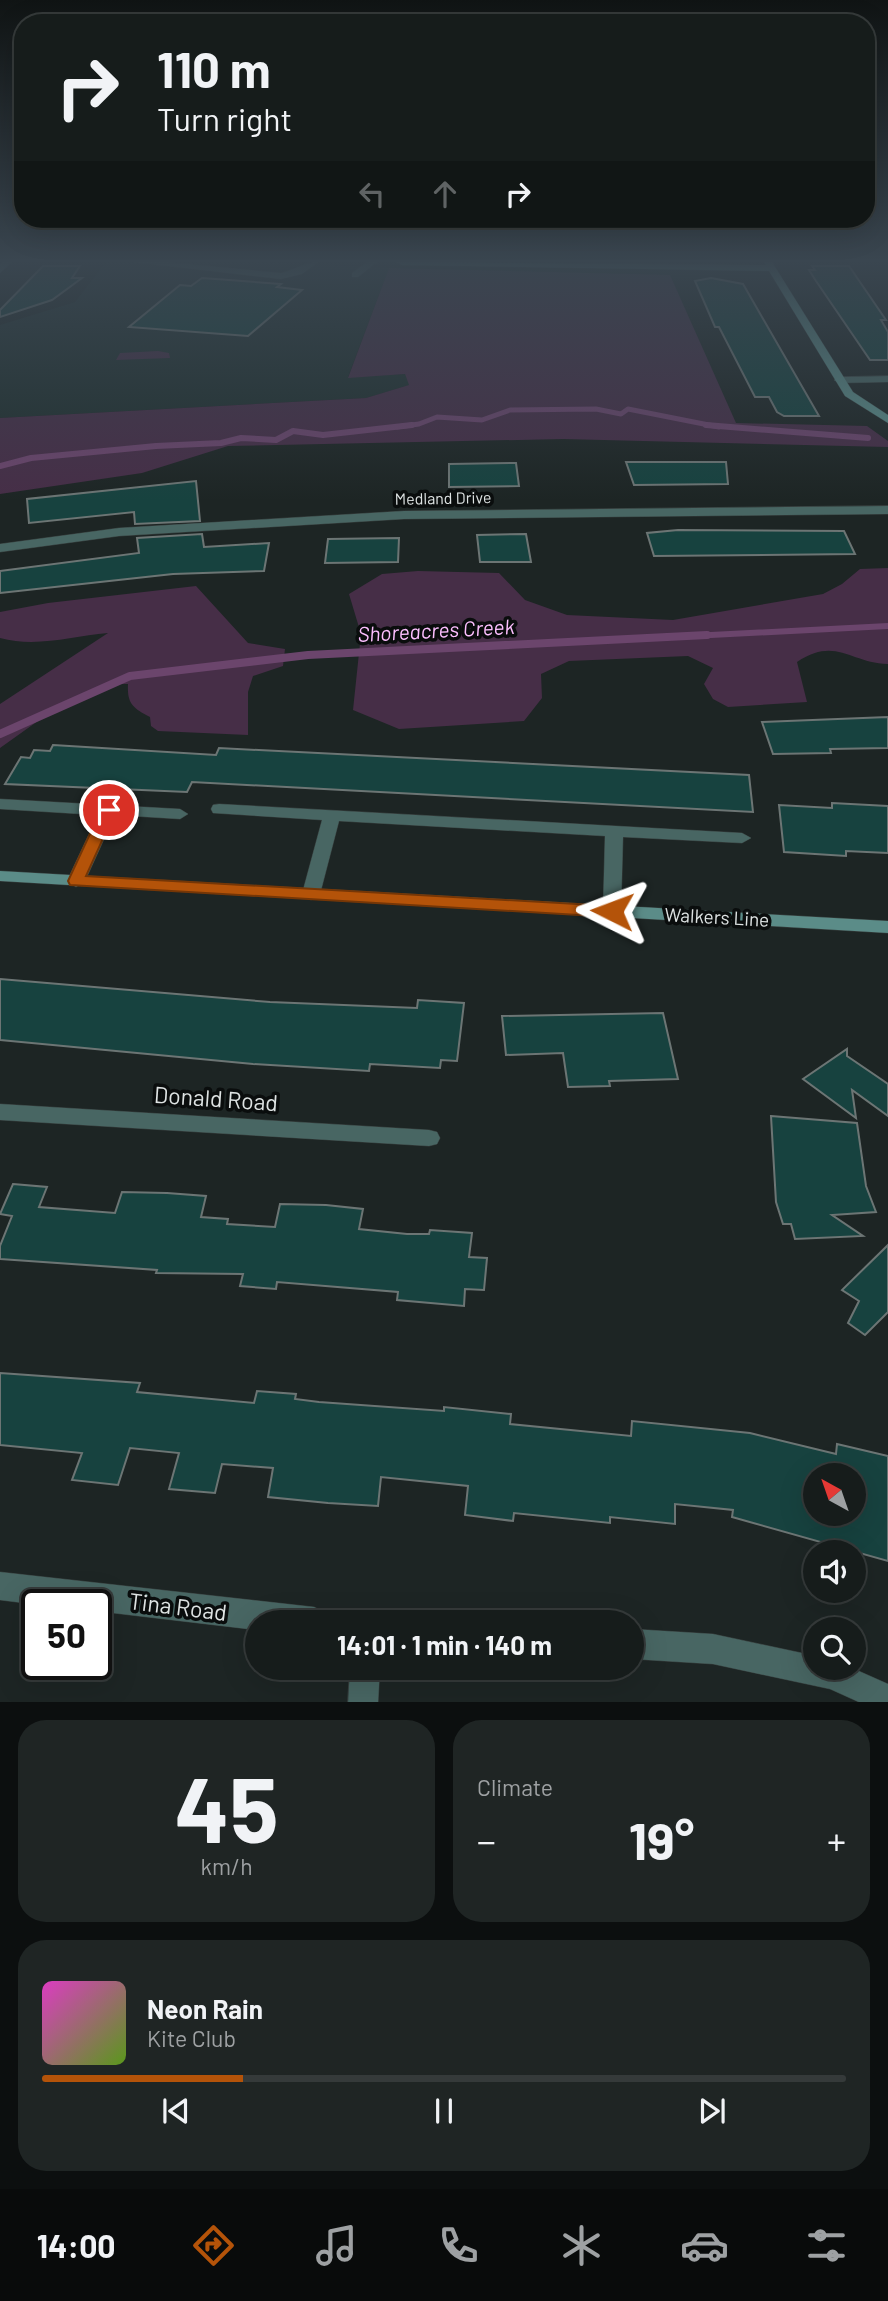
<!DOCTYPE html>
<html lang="en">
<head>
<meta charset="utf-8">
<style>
	:root { --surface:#161c1b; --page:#1f2524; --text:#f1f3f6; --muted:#9ea1a3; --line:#353a3a; --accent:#b45309 }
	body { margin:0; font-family:Barlow,sans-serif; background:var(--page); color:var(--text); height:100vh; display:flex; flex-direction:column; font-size:26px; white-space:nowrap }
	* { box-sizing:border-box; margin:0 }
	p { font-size:23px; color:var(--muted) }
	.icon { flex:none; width:38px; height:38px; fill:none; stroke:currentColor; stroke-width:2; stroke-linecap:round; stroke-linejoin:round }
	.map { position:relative; height:1702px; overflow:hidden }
	.side { display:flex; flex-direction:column; gap:18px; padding:18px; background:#0c0f0f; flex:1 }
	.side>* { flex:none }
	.hud { position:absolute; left:14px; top:14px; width:861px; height:214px; border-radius:28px; box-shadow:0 7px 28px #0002,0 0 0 2px var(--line); background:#161c1b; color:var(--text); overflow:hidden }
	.needle { width:46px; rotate:320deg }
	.buttons { position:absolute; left:803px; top:1463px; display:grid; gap:14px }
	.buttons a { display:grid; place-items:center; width:63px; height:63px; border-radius:50%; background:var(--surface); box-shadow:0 7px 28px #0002,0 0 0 2px var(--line); font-size:35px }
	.speed { position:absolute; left:21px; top:1589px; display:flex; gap:14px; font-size:35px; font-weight:700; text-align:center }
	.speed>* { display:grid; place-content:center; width:91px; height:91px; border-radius:50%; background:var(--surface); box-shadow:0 7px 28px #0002,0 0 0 2px var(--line); line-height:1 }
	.speed .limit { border:4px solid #111; border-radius:10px; background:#fff; color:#111 }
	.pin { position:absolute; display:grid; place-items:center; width:60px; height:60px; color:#fff; margin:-30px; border:4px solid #fff; border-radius:50%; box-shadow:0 2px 7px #0007 }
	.me { position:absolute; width:77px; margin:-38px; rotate:273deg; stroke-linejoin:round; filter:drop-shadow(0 0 5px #0008) }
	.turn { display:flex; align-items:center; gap:24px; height:147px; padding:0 28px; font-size:32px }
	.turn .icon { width:91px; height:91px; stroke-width:2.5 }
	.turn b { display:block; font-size:49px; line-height:60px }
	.lanes { display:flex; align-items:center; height:66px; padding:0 28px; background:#0003; justify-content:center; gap:35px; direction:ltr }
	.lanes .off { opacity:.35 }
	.big { font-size:52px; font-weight:700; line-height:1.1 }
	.side .widget { flex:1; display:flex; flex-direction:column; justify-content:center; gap:10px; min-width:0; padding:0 24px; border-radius:28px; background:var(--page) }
	.side .dial { align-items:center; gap:0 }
	.dial b { font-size:91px; line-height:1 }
	.song { display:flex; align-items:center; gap:21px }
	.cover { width:84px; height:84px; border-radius:10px; background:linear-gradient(135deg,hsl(310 70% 55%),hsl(90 70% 35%)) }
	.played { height:7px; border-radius:4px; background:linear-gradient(90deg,var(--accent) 25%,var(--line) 25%) }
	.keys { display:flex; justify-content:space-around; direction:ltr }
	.heat { display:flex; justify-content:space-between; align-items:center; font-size:38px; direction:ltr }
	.side .tiles { flex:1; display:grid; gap:18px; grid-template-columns:1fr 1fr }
	.widget:last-child { grid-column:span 2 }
	.trip { position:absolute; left:245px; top:1610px; width:399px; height:70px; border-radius:35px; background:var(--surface); box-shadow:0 7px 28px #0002,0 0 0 2px var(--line); font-weight:700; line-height:70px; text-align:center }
	.menu { display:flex; height:112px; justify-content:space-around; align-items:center; background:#090b0b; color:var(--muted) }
	.menu .icon { width:49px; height:49px }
	.menu .active { color:var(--accent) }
	.menu b { font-size:32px; color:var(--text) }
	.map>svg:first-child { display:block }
</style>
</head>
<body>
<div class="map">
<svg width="888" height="1703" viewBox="0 0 888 1703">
	<rect width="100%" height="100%" fill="#1d2524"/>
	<path fill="#20302f" d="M106,262h158l125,6 -41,109 57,-3 5,11 -44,13 -366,20v-93l75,-23z"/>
	<g fill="#462e47">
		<path d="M389,268l281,7 66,148 131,3 21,15v6l-325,-8 -335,7 -86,27 -142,21v-76l366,-20 43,-13 -4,-11 -57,4z"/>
		<path d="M158,351l11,2 1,5 -54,2 4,-7z"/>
		<path d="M888,568v96c-38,-1 -52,-28 -91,-2l10,40 -79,5 -15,-8 -9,-15 9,-16 -25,-12 -119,5 -28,13 1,24 -18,23 -125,8 -46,-19 8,-76 -12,-40 33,-20 36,-3 81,2 26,27 42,15 106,5 150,-26 19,-10 18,-15z"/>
		<path d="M196,586l52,57 37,6 -2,17 -30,10 -5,16v43l-90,-4 -7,-5 -1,-9c-17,-9 -23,-13 -22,-33h-23l-39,17 -66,47v-44l108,-71c-36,3 -71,15 -108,5v-26l48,-9z"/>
	</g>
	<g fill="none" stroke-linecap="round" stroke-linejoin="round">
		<path stroke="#6b456c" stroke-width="5" d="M397,427l22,-3 18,-7 45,3 28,-10 86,-1 25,5 7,-5 91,18"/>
		<g stroke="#6b456c" stroke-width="6">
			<path d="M706,425l162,13"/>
			<path d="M0,466l31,-8 125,-12 65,-3 20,-5 35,2 17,-9 30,4 89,-10"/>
			<path d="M672,637l216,-11"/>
		</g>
		<path stroke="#6b456c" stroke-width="8" d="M0,734l130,-58 178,-21 399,-20"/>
	</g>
	<g fill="#17423f" stroke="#6c7574" stroke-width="2" fill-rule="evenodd">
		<path d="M43,266h37l-8,12h10l-30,22 -52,17v-7z"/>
		<path d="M812,266h37l37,54h-5l7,12v28h-18l-54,-79 -7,-11h6z"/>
		<path d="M202,278l79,6 -4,3 25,3 -54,46 -119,-9 51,-42 11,1z"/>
		<path d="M711,278l32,6 76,132h-35l-7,-4 -8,-15h-14l-36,-70h-4l-20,-46z"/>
		<path d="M626,462h100l2,22 -94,1z"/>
		<path d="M516,463l3,23 -70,1v-23z"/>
		<path d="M196,481l4,40 -65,3 -1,-12 -105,11 -2,-24z"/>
		<path d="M678,530l166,1 11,23 -201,2 -7,-23z"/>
		<path d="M202,534l2,13 65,-4 -5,28 -91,3 -173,19v-22l139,-18 -2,-15z"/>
		<path d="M526,534l5,28h-51l-3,-27z"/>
		<path d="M399,538l-1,24 -73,1 3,-24z"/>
		<path d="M888,717v31l-58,1 1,4 -58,1 -11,-32z"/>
		<path d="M53,745l163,10 3,-7 530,27 4,37 -561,-30 -5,10 -182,-8 16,-27 9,1 4,-8 16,1z"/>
		<path d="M832,803l56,3v47l-42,-2v5l-62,-4 -5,-47 53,3z"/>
		<path d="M0,979l270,23 147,6 1,-8 46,3 -7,58 -16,-1 -1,8 -70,-4 -1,7 -116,-7 -253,-24z"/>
		<path d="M663,1013l15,66 -69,2 1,5 -42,1 -5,-34 -57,2 -4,-39z"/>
		<path d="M847,1049v7l41,28v32l-36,-26 4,28 -53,-39z"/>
		<path d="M771,1116l86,7 9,63 10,26 -44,3 31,21 -68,3 -4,-15h-8l-7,-22z"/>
		<path d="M13,1184l34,3 -8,20 76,6 7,-21 45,1 39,3 -5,21 27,2 -1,5 48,3 5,-23 46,1 37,4 -4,20 48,5h22l1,-4 42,3 -3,24 18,1 -3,32 -19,-1 -1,17 -67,-6 1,-8 -121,-10 -1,7 -36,-3 3,-12 -87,-1 1,-3 -157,-11v-13l12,-30 -12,-2z"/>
		<path d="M888,1245v67l-23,23 -17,-12 11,-22 -17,-11z"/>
		<path d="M0,1373l140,10 -3,9 117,11 3,-12 39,3 -1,5 24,3 125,9v-4l67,7 -1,10 121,12 1,-15 118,12 86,21 1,-10 51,12v105l-156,-44 1,-7 -58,-6v20l-65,-7v6l-96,-10 -1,8 -48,-6 3,-29 -87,-9 -3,29 -50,-3 -60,-6 5,-29 -51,-4 -7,29 -46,-4 10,-36 -49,-5 -12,37 -46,-5 10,-27 -82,-8zM816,1475h38v39h-38z"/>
	</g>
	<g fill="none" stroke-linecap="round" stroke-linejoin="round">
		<g stroke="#38403f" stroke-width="1">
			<g id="lane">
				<path d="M133,262h33l115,11c13,-3 24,-11 37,-11l-16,12 -21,5z"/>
				<path d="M367,262h10l-19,15h-6v-4z"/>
				<path d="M0,799l180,10 8,5 -8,5 -65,-4 -30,66 -9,6 -9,-6 31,-66 -98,-6z"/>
				<path d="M219,804l523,29 9,5 -9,5 -119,-6 -2,74 -9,6 -9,-6 2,-75 -266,-15 -19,73 -9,6 -9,-6 20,-74 -109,-7 -2,-4 2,-4z"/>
			</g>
		</g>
		<g stroke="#38403f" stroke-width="1">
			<g id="street">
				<path d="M3,262h9l-12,11v-8z"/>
				<path d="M888,376v6l-49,1 -5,-3 5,-3z"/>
				<path d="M888,506v8l-484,5 -285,17 -119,16v-8l119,-16 285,-17z"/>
				<path d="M0,1104l429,26 8,2 3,6 -3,6 -8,2 -429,-26z"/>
				<path d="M0,1572l314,35 10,5 5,10h-72v8l-161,-19v-6h-56l-40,-5z"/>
				<path d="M632,1629l81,5 103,22v12h36l36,16v19h-27l-31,-14 -117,-25 -81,-5z"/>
				<path d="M350,1668h30l-2,35h-30z"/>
			</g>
		</g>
		<g stroke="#38403f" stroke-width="1">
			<g id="secondary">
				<path d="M397,262l369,3 -2,-3h8l81,130 35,23v8l-43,-27 -76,-125 -368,-6z"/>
				<path d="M0,871l888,50v12l-888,-52z"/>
			</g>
		</g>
		<use href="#lane" fill="#486663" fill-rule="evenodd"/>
		<use href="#street" fill="#486663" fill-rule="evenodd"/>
		<use href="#secondary" fill="#5b8c88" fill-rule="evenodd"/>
	</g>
	<linearGradient id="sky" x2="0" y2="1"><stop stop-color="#101414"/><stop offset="0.52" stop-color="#3a4650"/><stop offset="1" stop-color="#3a4650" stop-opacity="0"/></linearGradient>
	<rect width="888" height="501" fill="url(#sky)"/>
	<path fill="#b45309" stroke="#753606" stroke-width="2" d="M109,805l7,5 -30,66 526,30 9,5 -9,6 -542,-32 -2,-4 33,-71z"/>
	<g text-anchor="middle" stroke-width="7" stroke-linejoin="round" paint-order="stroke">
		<g font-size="16" fill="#dee3e3" stroke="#0a0d0d">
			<text transform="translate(443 498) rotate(-1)" y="6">Medland Drive</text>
		</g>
		<g font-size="19" fill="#dee3e3" stroke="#0a0d0d">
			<text transform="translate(717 917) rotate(3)" y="7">Walkers Line</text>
		</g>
		<g font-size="21" font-style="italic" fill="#fdbfff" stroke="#0a0d0d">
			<text transform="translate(436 631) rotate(-3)" y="7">Shoreacres Creek</text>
		</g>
		<g font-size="23" fill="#dee3e3" stroke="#0a0d0d">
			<text transform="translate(216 1099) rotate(4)" y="8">Donald Road</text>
			<text transform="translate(178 1607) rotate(7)" y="8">Tina Road</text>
		</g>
	</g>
</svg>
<div class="buttons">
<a><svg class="needle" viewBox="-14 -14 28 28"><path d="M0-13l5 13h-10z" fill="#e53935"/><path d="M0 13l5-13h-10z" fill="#9ea1a3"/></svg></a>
<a><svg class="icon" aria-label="sound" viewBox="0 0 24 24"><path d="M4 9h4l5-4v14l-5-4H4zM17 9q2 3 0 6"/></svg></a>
<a><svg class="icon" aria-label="search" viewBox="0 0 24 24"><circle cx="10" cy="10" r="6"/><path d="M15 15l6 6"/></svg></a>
</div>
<div class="speed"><div class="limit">50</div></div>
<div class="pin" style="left:109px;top:810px;background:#d93025"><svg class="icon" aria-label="arrive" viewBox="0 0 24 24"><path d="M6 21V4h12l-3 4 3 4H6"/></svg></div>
<svg class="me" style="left:612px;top:911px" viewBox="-20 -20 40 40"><path d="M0-17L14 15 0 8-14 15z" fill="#b45309" stroke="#fff" stroke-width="4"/></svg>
<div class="trip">14:01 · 1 min · 140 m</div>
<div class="hud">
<div class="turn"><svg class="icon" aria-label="right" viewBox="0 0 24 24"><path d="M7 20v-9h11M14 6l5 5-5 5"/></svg><div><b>110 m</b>Turn right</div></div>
<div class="lanes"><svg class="icon off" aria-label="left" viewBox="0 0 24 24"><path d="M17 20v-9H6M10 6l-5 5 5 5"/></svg><svg class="icon off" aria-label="ahead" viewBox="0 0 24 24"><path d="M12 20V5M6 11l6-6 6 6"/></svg><svg class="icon" aria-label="right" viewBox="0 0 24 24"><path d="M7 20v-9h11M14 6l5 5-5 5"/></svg></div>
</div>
</div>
<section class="side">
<div class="tiles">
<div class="widget dial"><b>45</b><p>km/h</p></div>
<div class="widget"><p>Climate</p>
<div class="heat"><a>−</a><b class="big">19°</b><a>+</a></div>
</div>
<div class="widget">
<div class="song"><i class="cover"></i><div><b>Neon Rain</b><p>Kite Club</p></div></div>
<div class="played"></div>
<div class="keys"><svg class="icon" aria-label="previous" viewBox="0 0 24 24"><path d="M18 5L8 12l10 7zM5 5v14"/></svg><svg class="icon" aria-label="pause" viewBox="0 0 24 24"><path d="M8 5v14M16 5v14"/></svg><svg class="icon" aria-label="next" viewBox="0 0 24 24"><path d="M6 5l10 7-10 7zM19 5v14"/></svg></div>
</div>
</div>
</section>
<nav class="menu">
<b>14:00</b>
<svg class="icon active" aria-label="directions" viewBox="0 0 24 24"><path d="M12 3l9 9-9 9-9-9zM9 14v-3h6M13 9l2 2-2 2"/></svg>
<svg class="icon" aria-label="music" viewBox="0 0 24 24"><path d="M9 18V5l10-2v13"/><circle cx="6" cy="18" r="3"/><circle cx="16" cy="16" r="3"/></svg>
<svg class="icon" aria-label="phone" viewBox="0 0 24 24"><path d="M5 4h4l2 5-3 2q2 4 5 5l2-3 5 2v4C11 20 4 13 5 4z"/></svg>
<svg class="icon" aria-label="climate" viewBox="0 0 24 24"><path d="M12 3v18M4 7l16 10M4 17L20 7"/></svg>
<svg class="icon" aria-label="car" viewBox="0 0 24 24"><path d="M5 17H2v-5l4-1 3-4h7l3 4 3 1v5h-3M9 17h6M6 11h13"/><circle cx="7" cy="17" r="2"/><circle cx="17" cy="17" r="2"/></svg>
<svg class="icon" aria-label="filters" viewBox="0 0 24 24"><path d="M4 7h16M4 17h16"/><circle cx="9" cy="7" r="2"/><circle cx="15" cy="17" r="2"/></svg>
</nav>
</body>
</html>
